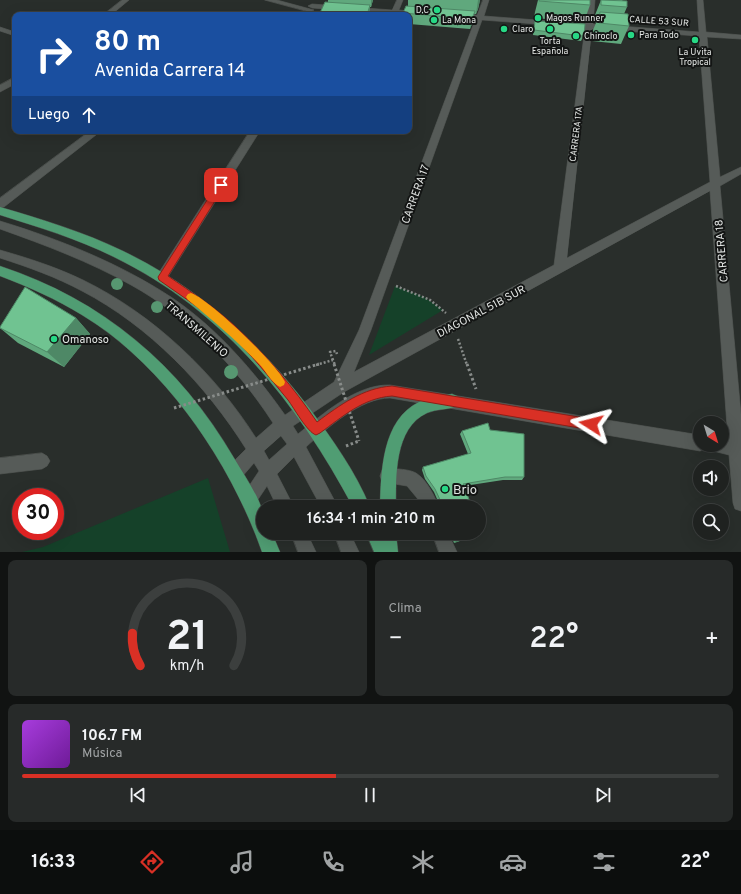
<!DOCTYPE html>
<html lang="es">
<head>
<meta charset="utf-8">
<style>
	:root { --surface:#1f2220; --page:#272a29; --text:#f1f3f6; --muted:#a1a4a5; --line:#3c3f3e; --accent:#d93025 }
	body { margin:0; font-family:Overpass,sans-serif; background:var(--page); color:var(--text); height:100vh; display:flex; flex-direction:column; font-size:15px; white-space:nowrap }
	* { box-sizing:border-box; margin:0 }
	p { font-size:13px; color:var(--muted) }
	.icon { flex:none; width:22px; height:22px; fill:none; stroke:currentColor; stroke-width:2; stroke-linecap:round; stroke-linejoin:round }
	.map { position:relative; height:552px; overflow:hidden }
	.sheet { display:flex; flex-direction:column; gap:8px; padding:8px; background:#111312; flex:1 }
	.sheet>* { flex:none }
	.banner { position:absolute; left:12px; top:12px; width:400px; height:122px; border-radius:8px; box-shadow:0 4px 16px #0002,0 0 0 1px var(--line); background:#1a4fa0; color:#fff; overflow:hidden }
	.needle { width:26px; rotate:142deg }
	.controls { position:absolute; left:693px; top:416px; display:grid; gap:8px }
	.controls a { display:grid; place-items:center; width:36px; height:36px; border-radius:50%; background:var(--surface); box-shadow:0 4px 16px #0002,0 0 0 1px var(--line); font-size:20px }
	.speed { position:absolute; left:12px; top:488px; display:flex; gap:8px; font-size:20px; font-weight:700; text-align:center }
	.speed>* { display:grid; place-content:center; width:52px; height:52px; border-radius:50%; background:var(--surface); box-shadow:0 4px 16px #0002,0 0 0 1px var(--line); line-height:1 }
	.speed .limit { border:6px solid #d22; background:#fff; color:#111 }
	.pin { position:absolute; display:grid; place-items:center; width:34px; height:34px; color:#fff; margin:-17px; border-radius:8px; box-shadow:0 2px 6px #0006 }
	.me { position:absolute; width:44px; margin:-22px; rotate:279deg; stroke-linejoin:round; filter:drop-shadow(0 0 3px #0008) }
	.turn { display:flex; align-items:center; gap:14px; height:84px; padding:0 16px; font-size:18px }
	.turn .icon { width:52px; height:52px; stroke-width:2.5 }
	.turn b { display:block; font-size:28px; line-height:34px }
	.then { display:flex; align-items:center; height:38px; padding:0 16px; background:#0003; gap:8px; font-size:15px }
	.big { font-size:30px; font-weight:600; line-height:1.1 }
	.sheet .tile { flex:1; display:flex; flex-direction:column; justify-content:center; gap:6px; min-width:0; padding:0 14px; border-radius:8px; background:var(--page) }
	.sheet .dial { align-items:center; gap:0 }
	.dial svg { height:104px; overflow:visible; fill:none; stroke:var(--line); stroke-width:7; stroke-linecap:round; text-anchor:middle }
	.dial text { fill:var(--text); stroke:none }
	.song { display:flex; align-items:center; gap:12px }
	.cover { width:48px; height:48px; border-radius:6px; background:linear-gradient(135deg,hsl(280 70% 55%),hsl(280 70% 35%)) }
	.played { height:4px; border-radius:2px; background:linear-gradient(90deg,var(--accent) 45%,var(--line) 45%) }
	.keys { display:flex; justify-content:space-around; direction:ltr }
	.heat { display:flex; justify-content:space-between; align-items:center; font-size:22px; direction:ltr }
	.sheet .tiles { flex:1; display:grid; gap:8px; grid-template-columns:1fr 1fr }
	.tile:last-child { grid-column:span 2 }
	.trip { position:absolute; left:256px; top:500px; width:230px; height:40px; border-radius:20px; background:var(--surface); box-shadow:0 4px 16px #0002,0 0 0 1px var(--line); font-weight:600; line-height:40px; text-align:center }
	.tab-bar { display:flex; height:64px; justify-content:space-around; align-items:center; background:#0c0e0d; color:var(--muted) }
	.tab-bar .icon { width:28px; height:28px }
	.tab-bar .active { color:var(--accent) }
	.tab-bar b { font-size:18px; color:var(--text) }
	.map>svg:first-child { display:block }
</style>
</head>
<body>
<div class="map">
<svg width="741" height="552" viewBox="0 0 741 552">
	<rect width="100%" height="100%" fill="#292e2b"/>
	<g fill="#154129">
		<path d="M395,286l29,11 19,13 -74,45z"/>
		<path d="M208,478l22,74h-208l21,-5z"/>
	</g>
	<g fill="none" stroke-linecap="round" stroke-linejoin="round">
		<g stroke="#484c49" stroke-width="1">
			<g id="minor">
				<path d="M122,0h7l-18,15h-8z"/>
				<path d="M265,0h12l37,10 -4,2z"/>
				<path d="M397,0h6l-4,10 20,2 4,2 -4,2 -107,-8 -4,-2 4,-2 80,6z"/>
				<path d="M483,0h6l-5,16 66,5 4,2 -4,2 -68,-5 -111,310 -17,42 200,-107 31,-237 -19,-1v-4l19,1 4,-24h6l-2,24 106,8 -2,-32h6l3,32 35,3v4l-34,-2 13,140 21,-10v7l-21,12 21,228v97l-6,-2 -2,-6 -4,-48 -20,-5 -2,-5 -2,3 -5,3 -310,-53c-29,0 -63,30 -84,49l32,60h-17l-27,-50 -17,17 17,33h-17l-10,-21 -12,18 -6,2 -6,-2 -2,-6 18,-27 -5,-8 -13,15 -6,2 -6,-2 -2,-6 2,-6 17,-17c-40,-64 -97,-123 -164,-158 -26,-14 -54,-24 -82,-33v-8c28,8 56,17 83,30 70,34 132,93 173,158l17,-15c-35,-54 -84,-106 -142,-138 -41,-23 -86,-40 -131,-56v-8c59,18 119,42 171,76 45,30 83,74 114,118l49,-33 25,-52 116,-310 -18,-2 -4,-2 4,-2 20,1zM592,29l107,7 11,146 -143,76zM710,191l18,249 -6,-1v6h-22v-10l-310,-50c-34,-1 -67,29 -92,49l-5,-8 51,-34zM281,436l6,8 -18,16 -5,-9z"/>
				<path d="M0,27l15,5v4l-15,-5z"/>
				<path d="M15,77v7l-15,8v-7z"/>
				<path d="M90,131h11l-97,76 -4,1v-10z"/>
				<path d="M250,131h10l-94,149 -4,2 -4,-2 -2,-3 2,-3z"/>
				<path d="M42,453l5,3 3,5 -3,5 -5,3 -42,5v-16z"/>
				<path d="M388,468c8,1 21,1 28,5 11,7 18,22 23,34h-17l-5,-9 -10,-12 -25,-4 -2,-6 2,-6z"/>
				<path d="M291,533h16l9,19h-18z"/>
				<path d="M334,533h16l9,19h-18z"/>
				<path d="M432,533h16l9,19h-18z"/>
			</g>
		</g>
		<g stroke="#484c49" stroke-width="1">
			<g id="major">
				<path d="M0,207c41,12 84,25 123,44 75,36 137,92 187,158 22,30 46,63 60,98h-17c-56,-105 -130,-197 -239,-250 -36,-18 -76,-30 -114,-42z"/>
				<path d="M0,266c103,34 180,99 234,192 10,17 23,35 29,54 1,6 0,15 0,21h9l8,19h-18c-31,-89 -98,-188 -180,-237 -26,-16 -53,-28 -82,-39z"/>
				<path d="M452,394l5,2 2,5 -2,5c-9,4 -21,3 -30,7 -33,15 -31,64 -31,94h-16c1,-36 2,-87 39,-105 10,-5 22,-6 33,-8z"/>
				<path d="M366,533h30l2,19h-24z"/>
			</g>
		</g>
		<g stroke="#888c8a" stroke-width="2.5" stroke-dasharray="2 2" stroke-linecap="butt">
			<path d="M396,286l34,14 16,13"/>
			<path d="M458,339l9,26"/>
			<path d="M333,360l-3,-8 6,-1 1,3"/>
		</g>
		<g stroke="#888c8a" stroke-width="3" stroke-dasharray="2.5 2.5" stroke-linecap="butt">
			<path d="M467,364l9,25"/>
			<path d="M346,446l13,-5"/>
		</g>
		<use href="#minor" fill="#565b58" fill-rule="evenodd"/>
		<use href="#major" fill="#509d73" fill-rule="evenodd"/>
		<path stroke="#888c8a" stroke-width="2.5" stroke-dasharray="2 2" stroke-linecap="butt" d="M316,365l17,-5 2,5"/>
		<g stroke="#888c8a" stroke-width="3" stroke-dasharray="2.5 2.5" stroke-linecap="butt">
			<path d="M334,364l25,77"/>
			<path d="M174,408l145,-44"/>
		</g>
	</g>
	<g fill="#579771">
		<circle cx="117" cy="284" r="6"/>
		<circle cx="157" cy="307" r="6"/>
		<circle cx="231" cy="372" r="7"/>
	</g>
	<g fill="#60a87d">
		<path d="M328,0h45l-2,7h-1l-1,8h-50l9,-13z"/>
		<path d="M408,0h72l-2,9 -2,5h-2l-1,7 -3,8 -61,-5v-9h-6v-2l5,-7z"/>
		<path d="M538,0h52v5l-6,17 -50,-4 1,-6z"/>
		<path d="M601,0h21l5,7 -3,7 5,12 -8,18 -29,-3 1,-11 3,-7h-1v-8z"/>
		<path d="M535,21l50,3 -3,15 -1,2 -48,-6 1,-9z"/>
		<path d="M76,318l14,16 -26,33 -46,-24 -18,-15z"/>
		<path d="M490,430l34,47 -2,3h-19l-39,6 8,21h-36v-1h4l-6,-14 -9,-13 -3,-9 1,-3 45,-13 -8,-20 2,-3z"/>
		<path d="M482,532l-2,2 -26,9 -4,-10h29z"/>
	</g>
	<g fill="#4e8866">
		<path d="M371,0h2l-2,7z"/>
		<path d="M478,0h2l-2,9 -2,5z"/>
		<path d="M370,5l-1,10h-2z"/>
		<path d="M475,11l-2,10 -3,8 2,-10z"/>
		<path d="M76,318l14,16 -26,33 -17,-15z"/>
		<path d="M482,532l-2,2 -26,9 2,-2z"/>
	</g>
	<g fill="#70c391" stroke="#4e8866">
		<path d="M539,0h51v5l-51,-4z"/>
		<path d="M601,0l26,1v6l-26,-2z"/>
		<path d="M325,2l45,3 -3,10h-10l-16,-1 -1,1h-21z"/>
		<path d="M406,6l69,5 -3,8 -69,-6z"/>
		<path d="M600,12l28,2 1,12 -30,-3z"/>
		<path d="M535,21l50,3 -1,11 -2,1 -48,-6z"/>
		<path d="M25,287l51,31 -29,34 -47,-24v-1z"/>
		<path d="M488,423l2,7 34,4v43h-19l-42,7 9,23h-35l-1,-1h5l1,-2 -7,-15 -9,-13 -3,-9 48,-14 -9,-22z"/>
		<path d="M479,525l3,7 -3,1z"/>
		<path d="M452,533h27l-23,8z"/>
	</g>
	<path fill="#d93025" stroke="#8d1f18" d="M221,182l4,3 -57,91c23,16 48,32 69,52 30,28 57,60 80,94 23,-17 46,-34 75,-36l199,33 4,1 1,4 -1,4 -4,2 -199,-34c-29,2 -50,21 -72,37l-4,2c-9,-3 -22,-27 -28,-35 -19,-23 -37,-46 -59,-67 -21,-20 -46,-36 -70,-53l-1,-3 60,-94z"/>
	<path fill="#f59e0b" d="M191,293c18,6 86,71 94,89l-1,3 -4,2c-8,-4 -13,-14 -19,-21 -23,-24 -47,-45 -73,-66l-2,-3 2,-3z"/>
	<g fill="#27d885" stroke="#131514" stroke-width="1.5">
		<circle cx="437" cy="10" r="4"/>
		<circle cx="538" cy="18" r="4"/>
		<circle cx="434" cy="20" r="4"/>
		<circle cx="504" cy="29" r="4"/>
		<circle cx="550" cy="29" r="4"/>
		<circle cx="631" cy="35" r="4"/>
		<circle cx="576" cy="36" r="4"/>
		<circle cx="695" cy="40" r="4"/>
		<circle cx="54" cy="339" r="4"/>
		<circle cx="445" cy="489" r="4"/>
	</g>
	<g text-anchor="middle" stroke-width="4" stroke-linejoin="round" paint-order="stroke">
		<g font-size="9" fill="#e3e6e4" stroke="#131514" text-anchor="start">
			<text x="429" y="13" text-anchor="end">D.C</text>
			<text x="546" y="21">Magos Runner</text>
			<text x="442" y="23">La Mona</text>
			<text x="512" y="32">Claro</text>
			<text x="639" y="38">Para Todo</text>
			<text x="584" y="39">Chiroclo</text>
			<text x="550" y="44" text-anchor="middle">Torta<tspan x="550" dy="10">Española</tspan></text>
			<text x="695" y="55" text-anchor="middle">La Uvita<tspan x="695" dy="10">Tropical</tspan></text>
		</g>
		<g font-size="9" fill="#e3e6e4" stroke="#131514">
			<text transform="translate(659 21) rotate(4)" y="3">CALLE 53 SUR</text>
			<text transform="translate(576 134) rotate(-83)" y="3">CARRERA 17A</text>
		</g>
		<g font-size="11" fill="#e3e6e4" stroke="#131514">
			<text transform="translate(415 194) rotate(-70)" y="4">CARRERA 17</text>
			<text transform="translate(721 251) rotate(-95)" y="4">CARRERA 18</text>
			<text transform="translate(481 311) rotate(-28)" y="4">DIAGONAL 51B SUR</text>
			<text transform="translate(197 329) rotate(41)" y="4">TRANSMILENIO</text>
		</g>
		<g font-size="11" fill="#e3e6e4" stroke="#131514" text-anchor="start">
			<text x="62" y="343">Omanoso</text>
		</g>
		<g font-size="13" fill="#e3e6e4" stroke="#131514" text-anchor="start">
			<text x="453" y="494">Brio</text>
		</g>
	</g>
</svg>
<div class="controls">
<a><svg class="needle" viewBox="-14 -14 28 28"><path d="M0-13l5 13h-10z" fill="#e53935"/><path d="M0 13l5-13h-10z" fill="#a1a4a5"/></svg></a>
<a><svg class="icon" aria-label="sound" viewBox="0 0 24 24"><path d="M4 9h4l5-4v14l-5-4H4zM17 9q2 3 0 6"/></svg></a>
<a><svg class="icon" aria-label="search" viewBox="0 0 24 24"><circle cx="10" cy="10" r="6"/><path d="M15 15l6 6"/></svg></a>
</div>
<div class="speed"><div class="limit">30</div></div>
<div class="pin" style="left:221px;top:185px;background:#d93025"><svg class="icon" aria-label="arrive" viewBox="0 0 24 24"><path d="M6 21V4h12l-3 4 3 4H6"/></svg></div>
<svg class="me" style="left:591px;top:424px" viewBox="-20 -20 40 40"><path d="M0-17L14 15 0 8-14 15z" fill="#d93025" stroke="#fff" stroke-width="4"/></svg>
<div class="trip">16:34 · 1 min · 210 m</div>
<div class="banner">
<div class="turn"><svg class="icon" aria-label="right" viewBox="0 0 24 24"><path d="M7 20v-9h11M14 6l5 5-5 5"/></svg><div><b>80 m</b>Avenida Carrera 14</div></div>
<div class="then">Luego<svg class="icon" aria-label="ahead" viewBox="0 0 24 24"><path d="M12 20V5M6 11l6-6 6 6"/></svg></div>
</div>
</div>
<section class="sheet">
<div class="tiles">
<div class="tile dial"><svg viewBox="0 0 100 80">
<path d="M14 69A42 42 0 1 1 86 69"/>
<path d="M14 69A42 42 0 0 1 8 44" stroke="#d93025"/>
<text x="50" y="56" font-size="32" font-weight="700">21</text>
<text x="50" y="72" font-size="11">km/h</text>
</svg></div>
<div class="tile"><p>Clima</p>
<div class="heat"><a>−</a><b class="big">22°</b><a>+</a></div>
</div>
<div class="tile">
<div class="song"><i class="cover"></i><div><b>106.7 FM</b><p>Música</p></div></div>
<div class="played"></div>
<div class="keys"><svg class="icon" aria-label="previous" viewBox="0 0 24 24"><path d="M18 5L8 12l10 7zM5 5v14"/></svg><svg class="icon" aria-label="pause" viewBox="0 0 24 24"><path d="M8 5v14M16 5v14"/></svg><svg class="icon" aria-label="next" viewBox="0 0 24 24"><path d="M6 5l10 7-10 7zM19 5v14"/></svg></div>
</div>
</div>
</section>
<nav class="tab-bar">
<b>16:33</b>
<svg class="icon active" aria-label="directions" viewBox="0 0 24 24"><path d="M12 3l9 9-9 9-9-9zM9 14v-3h6M13 9l2 2-2 2"/></svg>
<svg class="icon" aria-label="music" viewBox="0 0 24 24"><path d="M9 18V5l10-2v13"/><circle cx="6" cy="18" r="3"/><circle cx="16" cy="16" r="3"/></svg>
<svg class="icon" aria-label="phone" viewBox="0 0 24 24"><path d="M5 4h4l2 5-3 2q2 4 5 5l2-3 5 2v4C11 20 4 13 5 4z"/></svg>
<svg class="icon" aria-label="climate" viewBox="0 0 24 24"><path d="M12 3v18M4 7l16 10M4 17L20 7"/></svg>
<svg class="icon" aria-label="car" viewBox="0 0 24 24"><path d="M5 17H2v-5l4-1 3-4h7l3 4 3 1v5h-3M9 17h6M6 11h13"/><circle cx="7" cy="17" r="2"/><circle cx="17" cy="17" r="2"/></svg>
<svg class="icon" aria-label="filters" viewBox="0 0 24 24"><path d="M4 7h16M4 17h16"/><circle cx="9" cy="7" r="2"/><circle cx="15" cy="17" r="2"/></svg>
<b>22°</b>
</nav>
</body>
</html>
